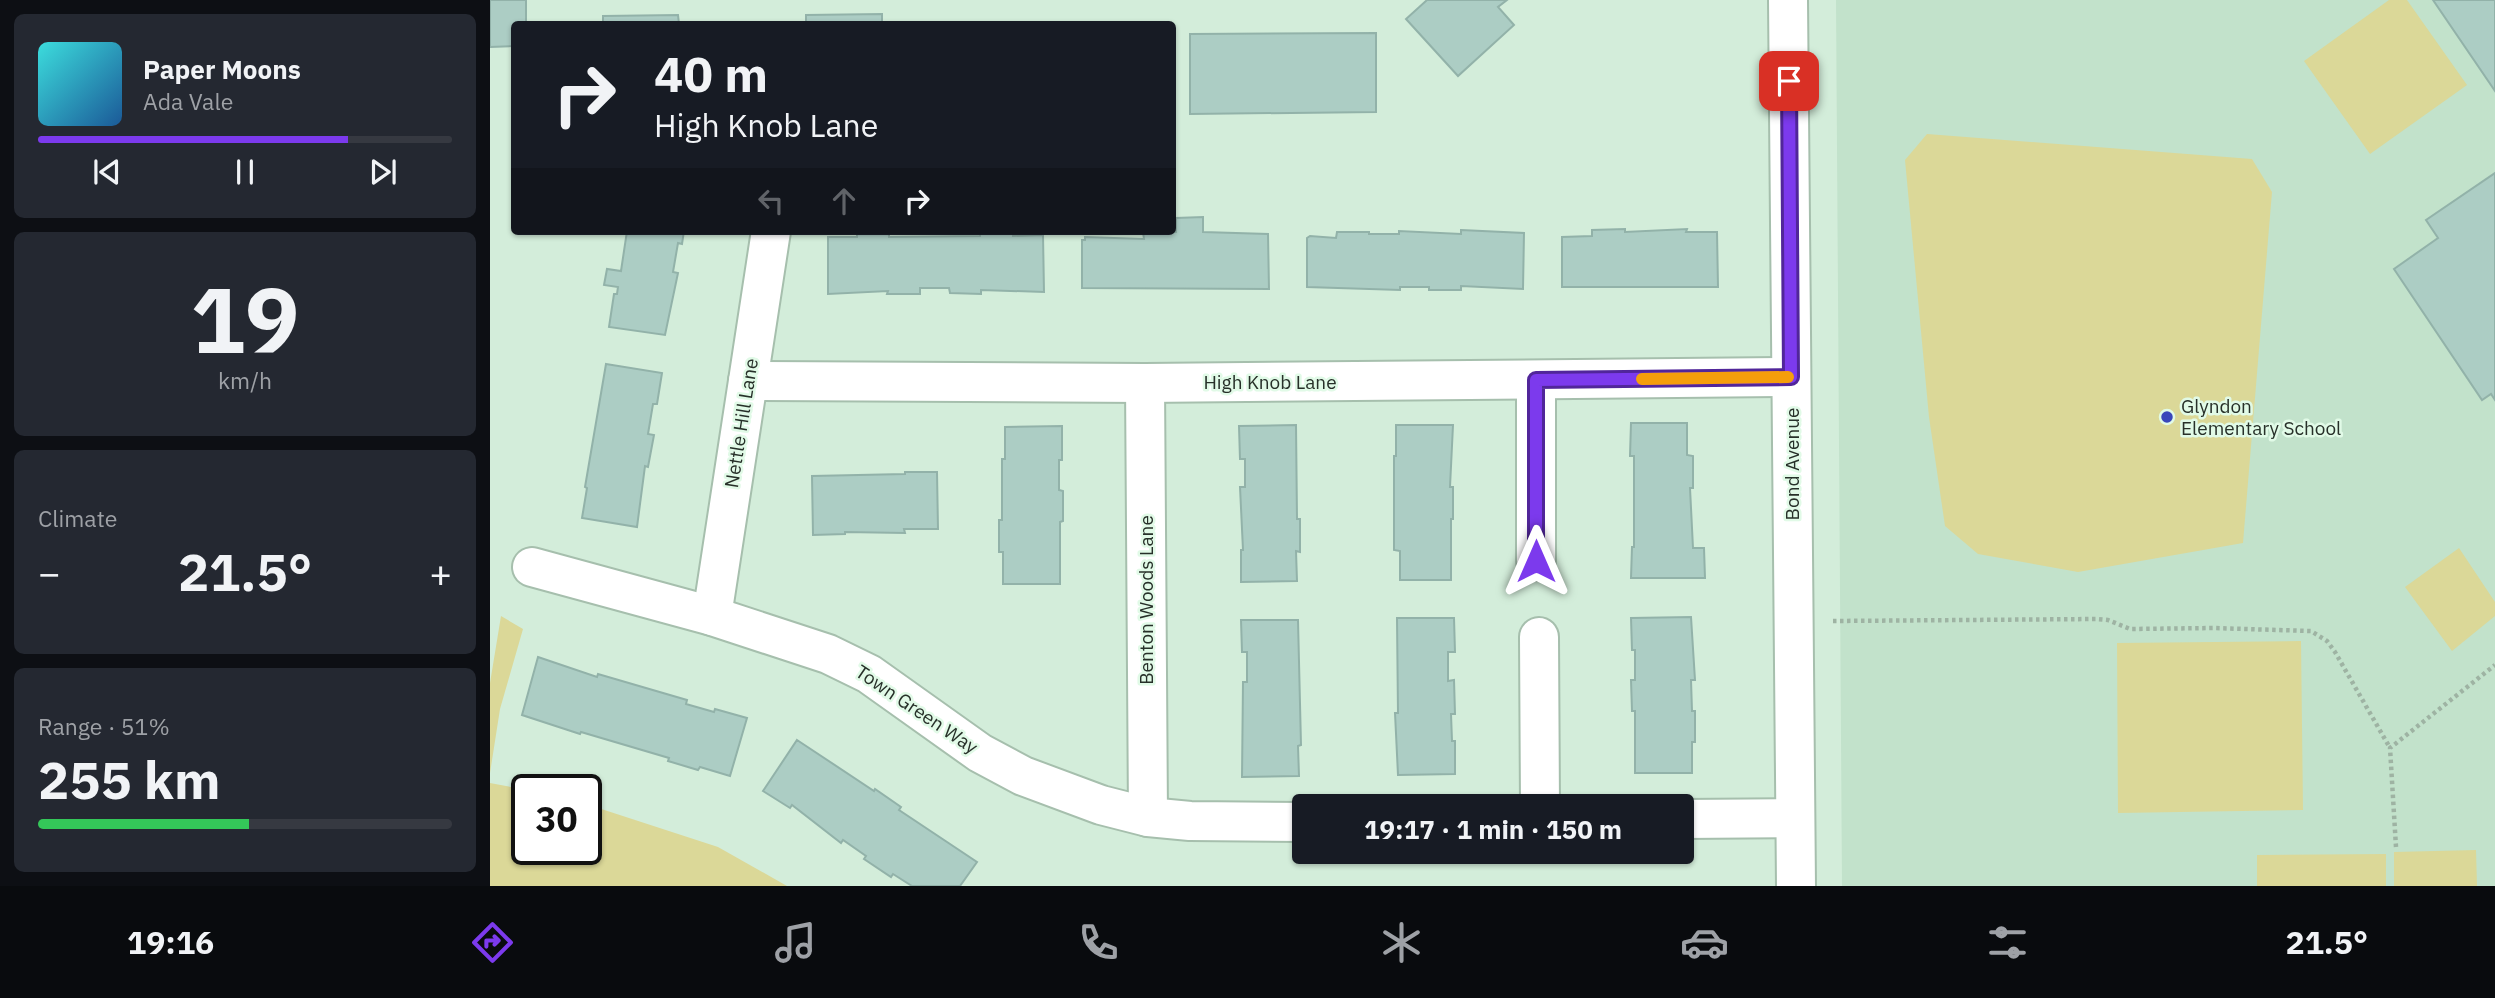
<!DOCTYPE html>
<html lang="en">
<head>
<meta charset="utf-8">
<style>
	:root { --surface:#171b24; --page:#242831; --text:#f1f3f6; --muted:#9ea1a6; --line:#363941; --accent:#7c3aed }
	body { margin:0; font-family:"IBM Plex Sans",sans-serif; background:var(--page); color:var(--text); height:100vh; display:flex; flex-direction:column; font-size:26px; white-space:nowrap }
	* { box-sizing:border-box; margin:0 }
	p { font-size:23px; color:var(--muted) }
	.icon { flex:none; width:38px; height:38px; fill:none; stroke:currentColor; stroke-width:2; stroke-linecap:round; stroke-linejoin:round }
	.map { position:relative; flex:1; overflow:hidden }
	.drawer { display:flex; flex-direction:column; gap:14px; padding:14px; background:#0d0f14; width:490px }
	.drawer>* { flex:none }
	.guide { position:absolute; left:21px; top:21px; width:665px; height:214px; border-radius:7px; box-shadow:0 2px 5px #0004; background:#171b24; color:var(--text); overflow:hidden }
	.speed { position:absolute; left:21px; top:774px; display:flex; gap:14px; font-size:35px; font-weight:700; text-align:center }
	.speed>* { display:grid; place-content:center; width:91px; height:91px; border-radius:50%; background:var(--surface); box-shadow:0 2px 5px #0004; line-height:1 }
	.speed .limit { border:4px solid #111; border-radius:10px; background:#fff; color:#111 }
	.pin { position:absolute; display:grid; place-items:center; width:60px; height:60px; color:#fff; margin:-30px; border-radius:14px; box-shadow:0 4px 10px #0006 }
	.me { position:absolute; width:77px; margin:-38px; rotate:0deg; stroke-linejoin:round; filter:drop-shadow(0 0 5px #0008) }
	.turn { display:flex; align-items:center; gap:24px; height:147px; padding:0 28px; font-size:32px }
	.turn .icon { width:91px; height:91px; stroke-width:2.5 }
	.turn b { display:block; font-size:49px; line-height:60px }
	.lanes { display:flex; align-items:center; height:66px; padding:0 28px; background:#0003; justify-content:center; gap:35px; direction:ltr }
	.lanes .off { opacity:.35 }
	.big { font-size:52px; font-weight:800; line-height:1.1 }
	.drawer .widget { flex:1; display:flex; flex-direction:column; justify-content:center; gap:10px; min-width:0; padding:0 24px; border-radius:10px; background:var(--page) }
	.drawer .dial { align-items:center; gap:0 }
	.dial b { font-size:91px; line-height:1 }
	.song { display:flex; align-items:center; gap:21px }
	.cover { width:84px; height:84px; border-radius:10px; background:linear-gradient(135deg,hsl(180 70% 55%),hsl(210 70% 35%)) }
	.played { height:7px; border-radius:4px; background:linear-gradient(90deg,var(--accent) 75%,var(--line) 75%) }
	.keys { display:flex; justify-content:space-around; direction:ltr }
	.heat { display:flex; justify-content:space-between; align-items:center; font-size:38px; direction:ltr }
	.charge { height:10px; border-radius:5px; background:linear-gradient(90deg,#34c759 51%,var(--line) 0) }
	.trip { position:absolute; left:802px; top:794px; width:402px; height:70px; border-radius:7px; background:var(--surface); box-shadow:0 2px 5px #0004; font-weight:800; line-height:70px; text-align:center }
	.dock { display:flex; height:112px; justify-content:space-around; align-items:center; background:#090b0e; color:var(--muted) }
	.dock .icon { width:49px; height:49px }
	.dock .active { color:var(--accent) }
	.dock b { font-size:32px; color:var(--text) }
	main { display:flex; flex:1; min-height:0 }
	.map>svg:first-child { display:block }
</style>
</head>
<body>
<main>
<section class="drawer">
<div class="widget">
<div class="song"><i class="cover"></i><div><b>Paper Moons</b><p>Ada Vale</p></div></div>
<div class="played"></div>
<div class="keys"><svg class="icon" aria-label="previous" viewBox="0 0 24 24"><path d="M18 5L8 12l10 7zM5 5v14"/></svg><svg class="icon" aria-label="pause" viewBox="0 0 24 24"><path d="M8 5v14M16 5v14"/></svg><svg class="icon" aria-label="next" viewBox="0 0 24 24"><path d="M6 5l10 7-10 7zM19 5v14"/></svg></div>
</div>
<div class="widget dial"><b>19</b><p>km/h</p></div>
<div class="widget"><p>Climate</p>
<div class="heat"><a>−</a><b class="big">21.5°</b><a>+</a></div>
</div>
<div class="widget"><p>Range · 51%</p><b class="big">255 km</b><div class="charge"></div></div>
</section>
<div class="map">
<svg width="2005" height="886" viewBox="0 0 2005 886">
	<rect width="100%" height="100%" fill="#d3edda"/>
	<path fill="#c2e2cb" d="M1346,0h659v886h-653z"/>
	<g fill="#dbd898">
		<path d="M1899,0h18l60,85 -97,69 -66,-93z"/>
		<path d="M1437,134l325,25 20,33 -29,351 -165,29 -100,-18 -33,-28 -16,-109 -24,-257z"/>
		<path d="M1969,548l36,54v14l-43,35 -47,-64z"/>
		<path d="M11,616l22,13 -23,80 -10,64v-90z"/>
		<path d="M1811,641l2,169 -185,3 -1,-170z"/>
		<path d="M0,783l37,7v59h59v-45l132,43 69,39h-297z"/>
		<path d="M1986,850l1,36h-83v-34z"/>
		<path d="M1896,854v32h-129v-31z"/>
	</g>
	<g fill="#accdc4" stroke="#92b2a9" stroke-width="2">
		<path d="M0,0h36v24h-12v22l-24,1z"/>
		<path d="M937,0h80l-9,7 16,18 -56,51 -52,-57z"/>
		<path d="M1943,0h62v91z"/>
		<path d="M392,14v10h-76v-9z"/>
		<path d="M188,15l1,9h-76v-8z"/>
		<path d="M886,33v79l-186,2v-80z"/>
		<path d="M2005,173v227l-4,-6 -9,6 -88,-131 44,-31 -12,-18z"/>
		<path d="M713,217v15l65,2 1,55 -187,-1v-48h3v-3l59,2 -1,-7h33v-14z"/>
		<path d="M1135,229v3l62,-3 -1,3h31l1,55h-156v-50l30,-1v-6z"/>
		<path d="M971,230l63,3 -1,56 -62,-3v4h-32v-3h-29v3l-93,-3v-49l3,-2 26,2 1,-6h32v2h30v-3l62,3z"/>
		<path d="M137,231h57l-2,13 -4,-1 -5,29 5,1 -13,62 -56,-8 5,-33h3l1,-7 -14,-2 3,-16 14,2z"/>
		<path d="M490,231h33v5l30,-1 1,57 -63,-2v4l-31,-1 -1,-5h-29v6h-33l1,-3 -60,3v-57h29v-3h32v3l91,-1z"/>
		<path d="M116,364l56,9 -5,31h-4l-5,30 6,1 -6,32 -3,-1 -8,61 -55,-9 5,-30 -2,-1z"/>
		<path d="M1141,423h56v32l6,1v32h-3l3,60h11l1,30h-74l1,-31h2v-91h-4z"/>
		<path d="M806,425l1,94h3v33l-4,-1 1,30 -56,1v-32h2l-3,-63h5v-28h-5l-1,-33z"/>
		<path d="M906,425h57l-3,62h3v32h-2v61h-51v-29l-6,-1v-94h2z"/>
		<path d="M572,426v34h-3v30l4,1v30l-3,1v62h-57v-32h-4v-32h3v-61h3v-32z"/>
		<path d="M415,472h32l1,57h-34l1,4 -60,-1v2l-32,1 -1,-59 93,-2z"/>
		<path d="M1201,617l4,63h-4l1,31h3v31h-3v31h-57v-62h-3l-1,-31h4v-30h-3l-1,-32z"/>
		<path d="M907,618h57l1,34h-7v29l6,-1 1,34h-4l1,27h3v33l-57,1 -3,-62h3z"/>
		<path d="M751,620h57l3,125 -3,1 1,30 -57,1 1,-95h4v-30h-5z"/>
		<path d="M48,657l59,20 1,-3 89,26 -1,4 28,8 1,-3 32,9 -17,58 -30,-9 -2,3 -30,-9 1,-3 -88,-26 -1,2 -58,-19z"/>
		<path d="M307,740l77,51 1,-2 26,18 -2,3 78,52 -17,24h-48l-19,-12 -2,3 -27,-18 2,-3 -23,-16 -2,3 -49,-38 -2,3 -27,-17z"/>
	</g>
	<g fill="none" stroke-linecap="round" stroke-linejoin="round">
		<g stroke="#a6bfad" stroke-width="42">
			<g id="minor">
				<path d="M258,381l397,2 646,-6"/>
				<path d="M655,383l3,434"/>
				<path d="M1046,561v-180"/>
				<path d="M42,567l180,49 116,38 41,20 111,79 43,23 78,29 47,12 42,4 114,1"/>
				<path d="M222,616l59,-385"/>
				<path d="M1049,637l1,170"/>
				<path d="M1192,819l113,-1"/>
			</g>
		</g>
		<g stroke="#a6bfad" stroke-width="42">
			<path id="tertiary" d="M1298,0l8,886"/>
		</g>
		<g stroke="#9eb3a3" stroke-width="4.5" stroke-dasharray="3.5 3.5" stroke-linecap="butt">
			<path d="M1343,621l264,-2 11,1 22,9 83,-1 98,3 16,10 8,11 55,96"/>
			<path d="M1906,847l-6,-99 105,-83"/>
		</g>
		<use href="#minor" stroke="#fff" stroke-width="38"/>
		<use href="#tertiary" stroke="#fff" stroke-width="38"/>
	</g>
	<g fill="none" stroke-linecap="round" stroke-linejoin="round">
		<g stroke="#51269a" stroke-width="18">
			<path id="route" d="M1046,561v-181l255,-3 -2,-296"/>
		</g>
		<use href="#route" stroke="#7c3aed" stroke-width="12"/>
		<path stroke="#f59e0b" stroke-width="12" d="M1152,379l146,-2"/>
	</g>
	<circle fill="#3a46ba" stroke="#e1fae7" stroke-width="2.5" cx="1677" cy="417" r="7"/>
	<g text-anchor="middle" stroke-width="5" stroke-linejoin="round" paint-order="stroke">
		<g font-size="19" fill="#273029" stroke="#e1fae7">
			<text x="780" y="389">High Knob Lane</text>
			<text transform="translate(251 423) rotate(-81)" y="7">Nettle Hill Lane</text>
			<text transform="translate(1302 464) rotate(-90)" y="7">Bond Avenue</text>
			<text transform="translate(656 600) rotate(-90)" y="7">Benton Woods Lane</text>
			<text transform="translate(427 709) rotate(34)" y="7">Town Green Way</text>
		</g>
		<g font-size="19" fill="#273029" stroke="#e1fae7" text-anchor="start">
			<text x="1691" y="413">Glyndon<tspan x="1691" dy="22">Elementary School</tspan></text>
		</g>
	</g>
</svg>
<div class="speed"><div class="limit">30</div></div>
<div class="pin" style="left:1299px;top:81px;background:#d93025"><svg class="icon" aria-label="arrive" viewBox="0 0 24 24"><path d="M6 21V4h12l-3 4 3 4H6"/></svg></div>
<svg class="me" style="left:1046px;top:561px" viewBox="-20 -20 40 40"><path d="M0-17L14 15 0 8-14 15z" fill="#7c3aed" stroke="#fff" stroke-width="4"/></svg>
<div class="trip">19:17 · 1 min · 150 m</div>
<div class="guide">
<div class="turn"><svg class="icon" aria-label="right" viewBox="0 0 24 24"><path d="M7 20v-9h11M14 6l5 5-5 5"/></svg><div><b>40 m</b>High Knob Lane</div></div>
<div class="lanes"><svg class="icon off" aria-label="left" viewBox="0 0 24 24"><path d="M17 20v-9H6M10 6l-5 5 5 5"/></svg><svg class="icon off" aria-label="ahead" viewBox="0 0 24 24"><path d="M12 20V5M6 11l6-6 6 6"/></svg><svg class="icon" aria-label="right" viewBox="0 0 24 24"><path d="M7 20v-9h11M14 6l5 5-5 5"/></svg></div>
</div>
</div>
</main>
<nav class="dock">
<b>19:16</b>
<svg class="icon active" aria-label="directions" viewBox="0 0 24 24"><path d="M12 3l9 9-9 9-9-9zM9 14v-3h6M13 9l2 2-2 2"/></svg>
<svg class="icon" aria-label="music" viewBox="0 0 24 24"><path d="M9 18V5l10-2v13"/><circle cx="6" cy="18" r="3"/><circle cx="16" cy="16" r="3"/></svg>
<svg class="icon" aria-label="phone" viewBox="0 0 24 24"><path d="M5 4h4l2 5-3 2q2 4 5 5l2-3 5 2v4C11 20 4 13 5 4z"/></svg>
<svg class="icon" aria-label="climate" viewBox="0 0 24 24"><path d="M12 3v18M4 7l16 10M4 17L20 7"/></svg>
<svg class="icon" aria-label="car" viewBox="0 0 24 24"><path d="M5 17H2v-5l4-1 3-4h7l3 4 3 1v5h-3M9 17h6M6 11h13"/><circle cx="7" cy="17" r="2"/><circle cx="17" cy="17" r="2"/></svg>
<svg class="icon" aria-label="filters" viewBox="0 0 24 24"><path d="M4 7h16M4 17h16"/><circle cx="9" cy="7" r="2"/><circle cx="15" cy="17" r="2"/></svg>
<b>21.5°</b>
</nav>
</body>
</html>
